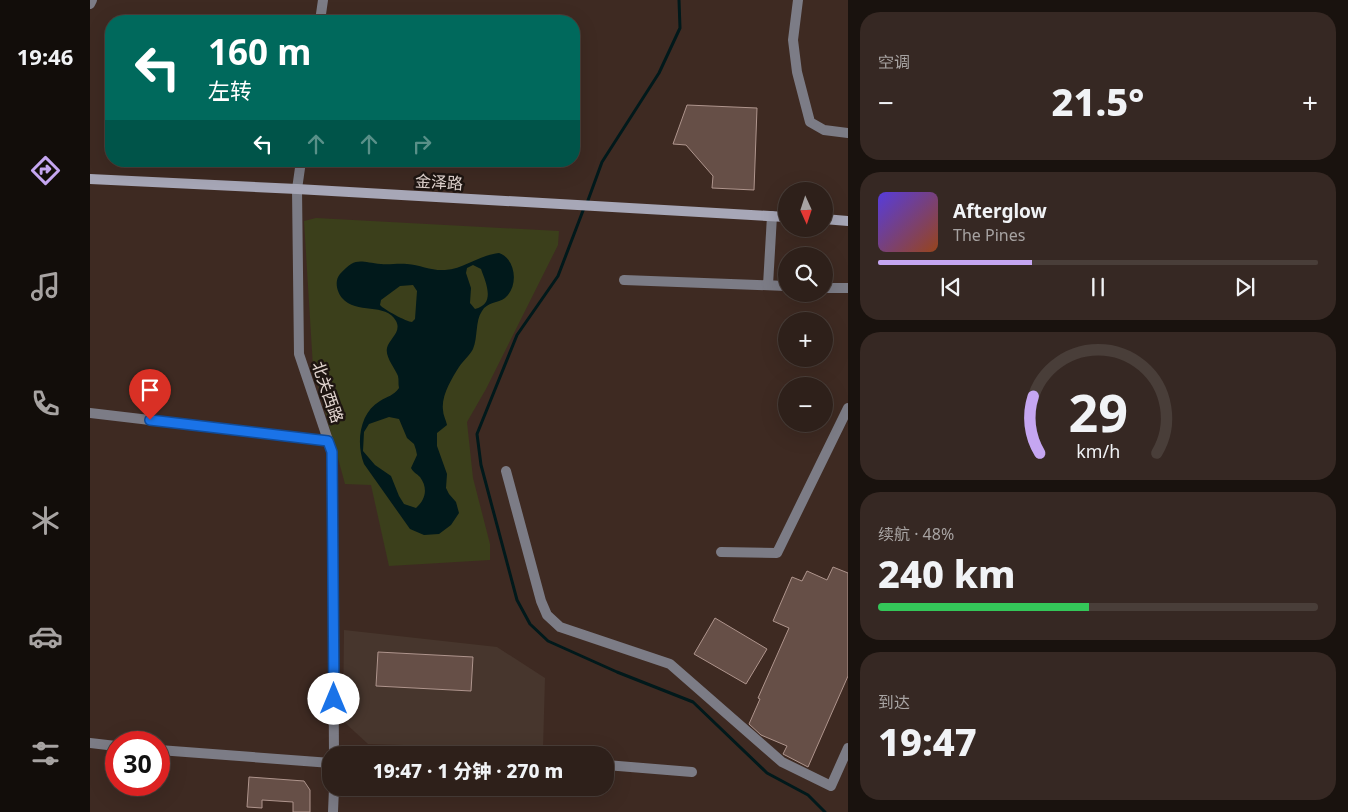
<!DOCTYPE html>
<html lang="zh">
<head>
<meta charset="utf-8">
<style>
	:root { --surface:#2e201a; --page:#362823; --text:#f1f3f6; --muted:#a7a3a2; --line:#493e39; --accent:#c5a6f1 }
	body { margin:0; font-family:"Noto Sans","Noto Sans SC",sans-serif; background:var(--page); color:var(--text); height:100vh; display:flex; flex-direction:column; font-size:19px; white-space:nowrap }
	* { box-sizing:border-box; margin:0 }
	p { font-size:16px; color:var(--muted) }
	.icon { flex:none; width:28px; height:28px; fill:none; stroke:currentColor; stroke-width:2; stroke-linecap:round; stroke-linejoin:round }
	.map { position:relative; flex:1; overflow:hidden }
	.drawer { display:flex; flex-direction:column; gap:12px; padding:12px; background:#19120e; width:500px }
	.drawer>* { flex:none }
	.hud { position:absolute; left:15px; top:15px; width:475px; height:152px; border-radius:20px; box-shadow:0 5px 20px #0002,0 0 0 1px var(--line); background:#00695c; color:#fff; overflow:hidden }
	.needle { width:32px; rotate:177deg }
	.fabs { position:absolute; left:688px; top:182px; display:grid; gap:10px }
	.fabs a { display:grid; place-items:center; width:55px; height:55px; border-radius:50%; background:var(--surface); box-shadow:0 5px 20px #0002,0 0 0 1px var(--line); font-size:25px }
	.speed { position:absolute; left:15px; top:731px; display:flex; gap:10px; font-size:25px; font-weight:700; text-align:center }
	.speed>* { display:grid; place-content:center; width:65px; height:65px; border-radius:50%; background:var(--surface); box-shadow:0 5px 20px #0002,0 0 0 1px var(--line); line-height:1 }
	.speed .limit { border:8px solid #d22; background:#fff; color:#111 }
	.pin { position:absolute; display:grid; place-items:center; width:42px; height:42px; color:#fff; margin:-51px -21px; border-radius:50% 50% 50% 0; rotate:-45deg; box-shadow:0 0 5px #0007 }
	.pin .icon { rotate:45deg }
	.me { position:absolute; width:55px; margin:-28px; rotate:0deg; stroke-linejoin:round; filter:drop-shadow(0 0 4px #0008) }
	.turn { display:flex; align-items:center; gap:18px; height:105px; padding:0 20px; font-size:22px }
	.turn .icon { width:65px; height:65px; stroke-width:2.5 }
	.turn b { display:block; font-size:35px; line-height:42px }
	.lanes { display:flex; align-items:center; height:48px; padding:0 20px; background:#0003; justify-content:center; gap:25px; direction:ltr }
	.lanes .off { opacity:.35 }
	.big { font-size:38px; font-weight:800; line-height:1.1 }
	.drawer .card { flex:1; display:flex; flex-direction:column; justify-content:center; gap:8px; min-width:0; padding:0 18px; border-radius:20px; background:var(--page) }
	.drawer .dial { align-items:center; gap:0 }
	.dial svg { height:130px; overflow:visible; fill:none; stroke:var(--line); stroke-width:7; stroke-linecap:round; text-anchor:middle }
	.dial text { fill:var(--text); stroke:none }
	.song { display:flex; align-items:center; gap:15px }
	.cover { width:60px; height:60px; border-radius:8px; background:linear-gradient(135deg,hsl(250 70% 55%),hsl(20 70% 35%)) }
	.played { height:5px; border-radius:2px; background:linear-gradient(90deg,var(--accent) 35%,var(--line) 35%) }
	.keys { display:flex; justify-content:space-around; direction:ltr }
	.heat { display:flex; justify-content:space-between; align-items:center; font-size:28px; direction:ltr }
	.charge { height:8px; border-radius:4px; background:linear-gradient(90deg,#34c759 48%,var(--line) 0) }
	.trip { position:absolute; left:232px; top:746px; width:292px; height:50px; border-radius:20px; background:var(--surface); box-shadow:0 5px 20px #0002,0 0 0 1px var(--line); font-weight:800; line-height:50px; text-align:center }
	main { display:flex; flex:1; min-height:0 }
	.tabs { display:flex; flex-direction:column; width:90px; justify-content:space-around; align-items:center; background:#120d0a; color:var(--muted) }
	.tabs .icon { width:35px; height:35px }
	.tabs .selected { color:var(--accent) }
	.tabs b { font-size:22px; color:var(--text) }
	.map>svg:first-child { display:block }
</style>
</head>
<body>
<main>
<nav class="tabs">
<b>19:46</b>
<svg class="icon selected" aria-label="directions" viewBox="0 0 24 24"><path d="M12 3l9 9-9 9-9-9zM9 14v-3h6M13 9l2 2-2 2"/></svg>
<svg class="icon" aria-label="music" viewBox="0 0 24 24"><path d="M9 18V5l10-2v13"/><circle cx="6" cy="18" r="3"/><circle cx="16" cy="16" r="3"/></svg>
<svg class="icon" aria-label="phone" viewBox="0 0 24 24"><path d="M5 4h4l2 5-3 2q2 4 5 5l2-3 5 2v4C11 20 4 13 5 4z"/></svg>
<svg class="icon" aria-label="climate" viewBox="0 0 24 24"><path d="M12 3v18M4 7l16 10M4 17L20 7"/></svg>
<svg class="icon" aria-label="car" viewBox="0 0 24 24"><path d="M5 17H2v-5l4-1 3-4h7l3 4 3 1v5h-3M9 17h6M6 11h13"/><circle cx="7" cy="17" r="2"/><circle cx="17" cy="17" r="2"/></svg>
<svg class="icon" aria-label="filters" viewBox="0 0 24 24"><path d="M4 7h16M4 17h16"/><circle cx="9" cy="7" r="2"/><circle cx="15" cy="17" r="2"/></svg>
</nav>
<div class="map">
<svg width="758" height="812" viewBox="0 0 758 812">
	<rect width="100%" height="100%" fill="#3e2a22"/>
	<path fill="#47362d" d="M254,630l153,17 48,31 -2,71 -175,-5 -25,-23z"/>
	<path fill="#3b3f1b" d="M226,218l243,13 -1,14 -72,144 -19,33 6,56 17,66v16l-101,6 -18,-81 -26,-1 -32,-117 -9,-146z"/>
	<path fill="#01191b" fill-rule="evenodd" d="M409,253c17,6 20,33 6,45 -7,5 -18,4 -23,13 -7,10 -4,27 -9,38 -3,6 -10,12 -14,18 -7,11 -18,29 -16,43 0,5 3,10 4,15l-10,8v13l10,28 -1,14 3,6 7,8 3,11 -8,12 -12,9 -15,1 -14,-6 -46,-65c-8,-20 -5,-51 16,-63 8,-5 13,-5 19,-13 -1,-4 0,-8 -1,-12 -3,-8 -13,-19 -11,-28 2,-9 15,-16 9,-27 -10,-19 -40,-6 -54,-23 -5,-6 -8,-17 -2,-24 16,-18 20,-12 41,-10 8,1 17,-1 26,0 13,1 25,7 38,6 19,-1 34,-15 54,-17zM383,265l8,4c5,14 15,35 -6,40l-5,-6 1,-15 -5,-15 1,-5zM323,285l4,6 -2,28 -3,3c-5,0 -29,-13 -32,-17l1,-5 19,-14zM299,417l10,2 8,19 7,6 2,6 1,5 -6,13c3,5 5,5 9,9 8,11 6,22 -4,31l-12,-4 -5,-8 -8,-20 -16,-11 -12,-14 1,-19 5,-8z"/>
	<g fill="none" stroke-linecap="round" stroke-linejoin="round">
		<g stroke="#01191b" stroke-width="3">
			<path d="M497,203l15,-41 57,-89 21,-45 -1,-28"/>
			<path d="M494,208l-26,68 -41,59 -40,99 4,31 36,135 13,24 18,17 69,31 76,30 74,71 41,22 17,17"/>
		</g>
	</g>
	<g fill="#664f47" stroke="#af958d">
		<path d="M597,105l70,3 -3,82 -42,-2 1,-12 -27,-31 -13,-1z"/>
		<path d="M743,567l15,6v103l-40,91 -25,-13 4,-8 -26,-11 -12,-11 11,-25 -2,-1 31,-70 -16,-7 19,-44 10,4 5,-10 20,9z"/>
		<path d="M625,618l52,31 -21,35 -52,-30z"/>
		<path d="M288,652l95,5 -2,34 -95,-5z"/>
		<path d="M159,777l55,4 6,9v22h-17v-10l-31,-2v8l-15,-1z"/>
	</g>
	<g fill="none" stroke-linecap="round" stroke-linejoin="round">
		<g stroke="#7c7c86" stroke-width="10">
			<path d="M708,0l-5,40 4,32 13,50 14,8 24,3"/>
			<path d="M0,4l2,-4"/>
			<path d="M230,21l3,-21"/>
			<path d="M211,161l-4,28 2,165 33,98 2,303"/>
			<path d="M534,280l162,6"/>
			<path d="M678,285l4,-69"/>
			<path d="M734,288h24"/>
			<path d="M0,413l238,28"/>
			<path d="M416,471l35,130 6,14 13,12 110,37 112,98 49,24 17,-38"/>
			<path d="M631,552l56,1 71,-145"/>
			<path d="M0,743l26,3"/>
			<path d="M69,750l172,13"/>
			<path d="M516,765l86,7"/>
			<path d="M243,812l1,-24"/>
		</g>
		<g stroke="#a7a7b7" stroke-width="10">
			<path d="M0,179l207,10 489,28"/>
			<path d="M734,219l24,2"/>
		</g>
	</g>
	<g fill="none" stroke-linecap="round" stroke-linejoin="round">
		<g stroke="#114b97" stroke-width="12">
			<path id="route" d="M60,420l178,21 4,11 2,247"/>
		</g>
		<use href="#route" stroke="#1a73e8" stroke-width="9"/>
	</g>
	<g text-anchor="middle" stroke-width="5" stroke-linejoin="round" paint-order="stroke">
		<g font-size="16" fill="#e2d5d0" stroke="#1e1511">
			<text transform="translate(349 182) rotate(3)" y="6">金泽路</text>
			<text transform="translate(238 392) rotate(71)" y="6">北关西路</text>
		</g>
	</g>
</svg>
<div class="fabs">
<a><svg class="needle" viewBox="-14 -14 28 28"><path d="M0-13l5 13h-10z" fill="#e53935"/><path d="M0 13l5-13h-10z" fill="#a7a3a2"/></svg></a>
<a><svg class="icon" aria-label="search" viewBox="0 0 24 24"><circle cx="10" cy="10" r="6"/><path d="M15 15l6 6"/></svg></a>
<a>+</a>
<a>−</a>
</div>
<div class="speed"><div class="limit">30</div></div>
<div class="pin" style="left:60px;top:420px;background:#d93025"><svg class="icon" aria-label="arrive" viewBox="0 0 24 24"><path d="M6 21V4h12l-3 4 3 4H6"/></svg></div>
<svg class="me" style="left:244px;top:699px" viewBox="-20 -20 40 40"><circle r="19" fill="#fff"/><path d="M0-13L10 11 0 6-10 11z" fill="#1a73e8"/></svg>
<div class="trip">19:47 · 1 分钟 · 270 m</div>
<div class="hud">
<div class="turn"><svg class="icon" aria-label="left" viewBox="0 0 24 24"><path d="M17 20v-9H6M10 6l-5 5 5 5"/></svg><div><b>160 m</b>左转</div></div>
<div class="lanes"><svg class="icon" aria-label="left" viewBox="0 0 24 24"><path d="M17 20v-9H6M10 6l-5 5 5 5"/></svg><svg class="icon off" aria-label="ahead" viewBox="0 0 24 24"><path d="M12 20V5M6 11l6-6 6 6"/></svg><svg class="icon off" aria-label="ahead" viewBox="0 0 24 24"><path d="M12 20V5M6 11l6-6 6 6"/></svg><svg class="icon off" aria-label="right" viewBox="0 0 24 24"><path d="M7 20v-9h11M14 6l5 5-5 5"/></svg></div>
</div>
</div>
<section class="drawer">
<div class="card"><p>空调</p>
<div class="heat"><a>−</a><b class="big">21.5°</b><a>+</a></div>
</div>
<div class="card">
<div class="song"><i class="cover"></i><div><b>Afterglow</b><p>The Pines</p></div></div>
<div class="played"></div>
<div class="keys"><svg class="icon" aria-label="previous" viewBox="0 0 24 24"><path d="M18 5L8 12l10 7zM5 5v14"/></svg><svg class="icon" aria-label="pause" viewBox="0 0 24 24"><path d="M8 5v14M16 5v14"/></svg><svg class="icon" aria-label="next" viewBox="0 0 24 24"><path d="M6 5l10 7-10 7zM19 5v14"/></svg></div>
</div>
<div class="card dial"><svg viewBox="0 0 100 80">
<path d="M14 69A42 42 0 1 1 86 69"/>
<path d="M14 69A42 42 0 0 1 10 34" stroke="#c5a6f1"/>
<text x="50" y="56" font-size="32" font-weight="700">29</text>
<text x="50" y="72" font-size="11">km/h</text>
</svg></div>
<div class="card"><p>续航 · 48%</p><b class="big">240 km</b><div class="charge"></div></div>
<div class="card"><p>到达</p><b class="big">19:47</b></div>
</section>
</main>
</body>
</html>
